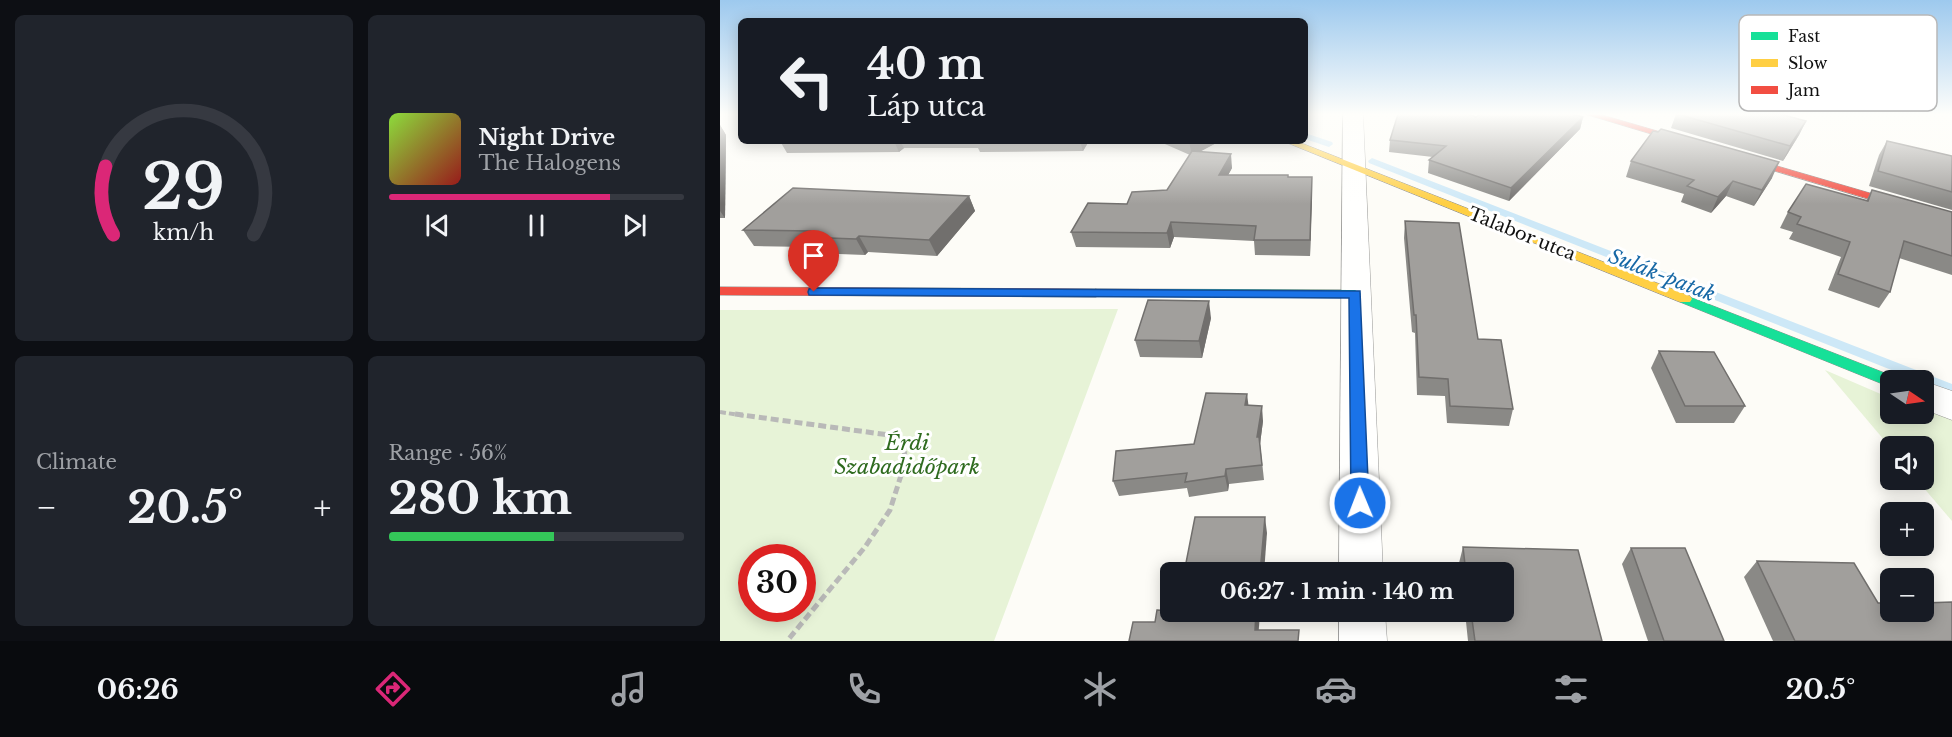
<!DOCTYPE html>
<html lang="en">
<head>
<meta charset="utf-8">
<style>
	:root { --surface:#171b24; --page:#20242c; --text:#f1f3f6; --muted:#9ea1a6; --line:#363941; --accent:#db2777 }
	body { margin:0; font-family:"Libre Baskerville",serif; background:var(--page); color:var(--text); height:100vh; display:flex; flex-direction:column; font-size:22px; white-space:nowrap }
	* { box-sizing:border-box; margin:0 }
	p { font-size:20px; color:var(--muted) }
	.icon { flex:none; width:33px; height:33px; fill:none; stroke:currentColor; stroke-width:2; stroke-linecap:round; stroke-linejoin:round }
	.map { position:relative; flex:1; overflow:hidden }
	.drawer { display:flex; flex-direction:column; gap:15px; padding:15px; background:#0d0f14; width:720px }
	.drawer>* { flex:none }
	.hud { position:absolute; left:18px; top:18px; width:570px; height:126px; border-radius:9px; box-shadow:0 3px 15px #0003; background:#171b24; color:var(--text); overflow:hidden }
	.needle { width:39px; rotate:103deg }
	.tools { position:absolute; left:1160px; top:370px; display:grid; gap:12px }
	.tools a { display:grid; place-items:center; width:54px; height:54px; border-radius:9px; background:var(--surface); box-shadow:0 3px 15px #0003; font-size:30px }
	.speed { position:absolute; left:18px; top:544px; display:flex; gap:12px; font-size:30px; font-weight:700; text-align:center }
	.speed>* { display:grid; place-content:center; width:78px; height:78px; border-radius:50%; background:var(--surface); box-shadow:0 3px 15px #0003; line-height:1 }
	.speed .limit { border:9px solid #d22; background:#fff; color:#111 }
	.pin { position:absolute; display:grid; place-items:center; width:51px; height:51px; color:#fff; margin:-62px -26px; border-radius:50% 50% 50% 0; rotate:-45deg; box-shadow:0 0 6px #0007 }
	.pin .icon { rotate:45deg }
	.me { position:absolute; width:66px; margin:-33px; rotate:359deg; stroke-linejoin:round; filter:drop-shadow(0 0 4px #0008) }
	.turn { display:flex; align-items:center; gap:21px; height:126px; padding:0 30px; font-size:27px }
	.turn .icon { width:78px; height:78px; stroke-width:2.5 }
	.turn b { display:block; font-size:42px; line-height:51px }
	.big { font-size:45px; font-weight:800; line-height:1.1 }
	.drawer .card { flex:1; display:flex; flex-direction:column; justify-content:center; gap:9px; min-width:0; padding:0 21px; border-radius:9px; background:var(--page) }
	.drawer .dial { align-items:center; gap:0 }
	.dial svg { height:156px; overflow:visible; fill:none; stroke:var(--line); stroke-width:7; stroke-linecap:round; text-anchor:middle }
	.dial text { fill:var(--text); stroke:none }
	.song { display:flex; align-items:center; gap:18px }
	.cover { width:72px; height:72px; border-radius:9px; background:linear-gradient(135deg,hsl(90 70% 55%),hsl(0 70% 35%)) }
	.played { height:6px; border-radius:3px; background:linear-gradient(90deg,var(--accent) 75%,var(--line) 75%) }
	.keys { display:flex; justify-content:space-around; direction:ltr }
	.heat { display:flex; justify-content:space-between; align-items:center; font-size:33px; direction:ltr }
	.charge { height:9px; border-radius:4px; background:linear-gradient(90deg,#34c759 56%,var(--line) 0) }
	.drawer .tiles { flex:1; display:grid; gap:15px; grid-template-columns:repeat(2,1fr) }
	.trip { position:absolute; left:440px; top:562px; width:354px; height:60px; border-radius:9px; background:var(--surface); box-shadow:0 3px 15px #0003; font-weight:800; line-height:60px; text-align:center }
	.tabs { display:flex; height:96px; justify-content:space-around; align-items:center; background:#090b0e; color:var(--muted) }
	.tabs .icon { width:42px; height:42px }
	.tabs .selected { color:var(--accent) }
	.tabs b { font-size:27px; color:var(--text) }
	main { display:flex; flex:1; min-height:0 }
	.map>svg:first-child { display:block }
</style>
</head>
<body>
<main>
<section class="drawer">
<div class="tiles">
<div class="card dial"><svg viewBox="0 0 100 80">
<path d="M14 69A42 42 0 1 1 86 69"/>
<path d="M14 69A42 42 0 0 1 10 34" stroke="#db2777"/>
<text x="50" y="56" font-size="32" font-weight="700">29</text>
<text x="50" y="72" font-size="11">km/h</text>
</svg></div>
<div class="card">
<div class="song"><i class="cover"></i><div><b>Night Drive</b><p>The Halogens</p></div></div>
<div class="played"></div>
<div class="keys"><svg class="icon" aria-label="previous" viewBox="0 0 24 24"><path d="M18 5L8 12l10 7zM5 5v14"/></svg><svg class="icon" aria-label="pause" viewBox="0 0 24 24"><path d="M8 5v14M16 5v14"/></svg><svg class="icon" aria-label="next" viewBox="0 0 24 24"><path d="M6 5l10 7-10 7zM19 5v14"/></svg></div>
</div>
<div class="card"><p>Climate</p>
<div class="heat"><a>−</a><b class="big">20.5°</b><a>+</a></div>
</div>
<div class="card"><p>Range · 56%</p><b class="big">280 km</b><div class="charge"></div></div>
</div>
</section>
<div class="map">
<svg width="1232" height="641" viewBox="0 0 1232 641">
	<rect width="100%" height="100%" fill="#fdfcf7"/>
	<g fill="#e7f3d7" fill-rule="evenodd">
		<path d="M398,309l-124,332h-274v-331zM32,558h50v51h-50z"/>
		<path d="M1105,370l65,28v16l33,-1 7,3 16,-24 6,2v127l-35,-41h6v-33h-33z"/>
	</g>
	<g fill="none" stroke-linecap="round" stroke-linejoin="round">
		<g fill="#cde8f7" fill-rule="evenodd">
			<path d="M585,133l27,9 1,2 -4,3 -24,-8z"/>
			<path d="M652,158l580,226v10l-583,-231 -1,-2z"/>
		</g>
		<g stroke="#979795" stroke-width="1">
			<g id="street">
				<path d="M623,114h20l20,459h-44z"/>
				<path d="M1202,381h1l29,10v29l-29,-11z"/>
				<path d="M619,612h46l2,29h-48z"/>
			</g>
		</g>
		<g stroke="#8e8d8b" stroke-width="1">
			<g id="fast">
				<path d="M376,289l259,1 6,4 -6,4 -264,-2 -1,-3z"/>
				<path d="M965,295l210,82 2,4h-7v5l-5,-1 -205,-83 -2,-3z"/>
			</g>
		</g>
		<g stroke="#8e8d8b" stroke-width="1">
			<path id="slow" d="M563,141h13l394,155 2,3 -2,3h-10z"/>
		</g>
		<g stroke="#8e8d8b" stroke-width="1">
			<g id="jam">
				<path d="M865,114h14l353,103v7z"/>
				<path d="M0,287l376,2 6,4 -6,4 -376,-2z"/>
			</g>
		</g>
		<path stroke="#b9b9b8" stroke-width="4" stroke-dasharray="6 3" stroke-linecap="butt" d="M0,412l26,4"/>
		<path stroke="#b9b9b8" stroke-width="5" stroke-dasharray="8 4" stroke-linecap="butt" d="M15,414l154,21 16,11 -1,20 -14,44 -25,37 -78,94"/>
		<use href="#street" fill="#fffffe" fill-rule="evenodd"/>
		<use href="#fast" fill="#16e098" fill-rule="evenodd"/>
		<use href="#slow" fill="#ffcf43" fill-rule="evenodd"/>
		<use href="#jam" fill="#f24e42" fill-rule="evenodd"/>
	</g>
	<g fill="#8a8986">
		<path d="M956,114l130,7 -7,14 -16,26 -112,-33z"/>
		<path d="M756,117h107l-3,12 -71,72 -81,-28 1,-13 4,-3 -44,-5 1,-12z"/>
		<path d="M0,125l6,10 -1,83h-5z"/>
		<path d="M60,141h309l-6,10 -103,1 -2,-4h-74l-5,4 -112,1z"/>
		<path d="M438,141h62l-21,11 33,16 -4,7h60v2h24l-2,79 -55,-1 -1,-14 -80,-4 -4,11 -94,-1 -5,-15 56,-28 40,-14 23,-35z"/>
		<path d="M1167,141l65,15v54l-83,-24 10,-31z"/>
		<path d="M911,161l141,17 -18,28 -28,-10 -15,17 -30,-11 3,-8 -58,-17z"/>
		<path d="M1152,190l80,22v63l-53,-17 -9,34 -11,16 -51,-18 13,-33 -52,-18 4,-7 -13,-4 8,-16 78,-11z"/>
		<path d="M249,196l6,15 -38,45 -69,-4 -3,3 -52,-2 -4,-6 -55,-1 -11,-16z"/>
		<path d="M685,221l73,118 35,70 -4,17 -62,-3 -2,-27 -28,-1 -2,-62 -3,-1 -8,-94z"/>
		<path d="M491,318l-9,40 -62,-1 -5,-17z"/>
		<path d="M939,351l86,55 -11,17h-58l-25,-55z"/>
		<path d="M528,405l15,16 -3,23 4,36 -35,4 -1,7 -39,6 -2,-9 -68,8 -6,-15 81,-37z"/>
		<path d="M743,547l115,3 24,91h-134l-3,-29h38v-39h-43l-1,-10z"/>
		<path d="M911,548l93,93h-76l-26,-77z"/>
		<path d="M1037,561l121,42 74,38h-179l-29,-64z"/>
	</g>
	<g fill="#716f6d">
		<path d="M863,117l-3,12 -71,72 2,-13z"/>
		<path d="M1086,121l-7,14 -16,26 7,-15z"/>
		<path d="M0,125l6,10 -1,83 -5,-7z"/>
		<path d="M174,141h6l4,7 -5,4z"/>
		<path d="M360,141h9l-6,10z"/>
		<path d="M469,141h31l-28,15z"/>
		<path d="M511,154l1,14 -12,22 -1,-15z"/>
		<path d="M1059,162l-7,16 -18,28 8,-16z"/>
		<path d="M592,177v15l-2,64v-16z"/>
		<path d="M1013,181l-7,15 -15,17 7,-16z"/>
		<path d="M249,196l6,15 -38,45 -8,-16z"/>
		<path d="M451,222l3,15 -4,11 -3,-15z"/>
		<path d="M139,236l9,16 -3,3 -9,-16z"/>
		<path d="M489,301l2,17 -9,40 -3,-17z"/>
		<path d="M527,394l2,15 -4,-4z"/>
		<path d="M542,406l1,15 -3,23 4,36 -4,-35 -3,-8z"/>
		<path d="M506,469l3,15 -1,7 -3,-15z"/>
		<path d="M545,517l2,16 -3,40h-4z"/>
		<path d="M536,612h4l-2,29 -3,-11z"/>
	</g>
	<g fill="#a19f9c" stroke="#716f6d" stroke-width="1.5">
		<path d="M678,114h70l8,3 4,-3h92l11,3 -72,71 -82,-28 17,-14 -56,-6z"/>
		<path d="M957,114h103l26,7 -16,25z"/>
		<path d="M941,129l118,33 -17,28 -29,-9 -15,16 -31,-11 7,-6 -63,-19 22,-30 5,1z"/>
		<path d="M1167,141l65,15v36l-74,-21z"/>
		<path d="M472,151l39,3 -12,21h69v2h24l-2,63h-56l2,-14 -85,-4 -4,11 -96,-1 17,-29 39,1 5,-12 35,-2z"/>
		<path d="M1086,184l62,17 4,-11 80,22v44l-48,-15 -14,51 -52,-18 12,-32 -53,-18 4,-7 -13,-5z"/>
		<path d="M73,188l176,8 -40,44 -70,-4 -3,3 -53,-2 7,-6 -67,-1z"/>
		<path d="M685,221l54,2 19,116 23,1 12,69 -63,-3 -2,-27 -29,-2 -3,-62h-2z"/>
		<path d="M428,300l61,1 -10,40 -64,-1z"/>
		<path d="M939,351l55,1 31,54h-60z"/>
		<path d="M486,393l41,1 -2,11 17,1 -5,31h2l3,28 -36,4 -1,7 -40,6 2,-9 -74,8 3,-30 78,-7z"/>
		<path d="M475,517h70l-5,56h-76z"/>
		<path d="M743,547l115,3 24,91h-127l-4,-29h32v-39h-37z"/>
		<path d="M911,548h54l39,93h-60z"/>
		<path d="M1037,561l97,2 24,40h12v9h33v-9l29,-1v39h-157z"/>
		<path d="M437,610l13,1v1h86l-1,18h44l-1,11h-169l4,-19h22z"/>
	</g>
	<linearGradient id="sky" x2="0" y2="1"><stop stop-color="#9dc9ee"/><stop offset="0.56" stop-color="#fefefb"/><stop offset="1" stop-color="#fefefb" stop-opacity="0"/></linearGradient>
	<rect width="1232" height="204" fill="url(#sky)"/>
	<path fill="#1a73e8" stroke="#114b97" stroke-width="1.5" d="M94,288l546,3 9,212 -3,6 -6,2 -7,-2 -2,-6 -2,-205 -540,-3 -1,-3 1,-3z"/>
	<g text-anchor="middle" stroke-width="6" stroke-linejoin="round" paint-order="stroke">
		<g font-size="18" fill="#111" stroke="#fff">
			<text transform="translate(802 234) rotate(22)" y="6">Talabor utca</text>
		</g>
		<g font-size="20" font-style="italic" fill="#1768a6" stroke="#fff">
			<text transform="translate(942 275) rotate(21)" y="7">Sulák-patak</text>
		</g>
		<g font-size="21" font-style="italic" fill="#2f6b1f" stroke="#fff">
			<text x="187" y="450">Érdi<tspan x="187" dy="24">Szabadidőpark</tspan></text>
		</g>
	</g>
	<rect x="1019" y="15" width="198" height="96" rx="9" fill="#fff" stroke="#b8b8b8" stroke-width="1.5"/>
	<rect x="1031" y="32" width="27" height="8" fill="#16e098"/>
	<rect x="1031" y="59" width="27" height="8" fill="#ffcf43"/>
	<rect x="1031" y="86" width="27" height="8" fill="#f24e42"/>
	<g font-size="16" fill="#111">
		<text x="1068" y="42">Fast</text>
		<text x="1068" y="69">Slow</text>
		<text x="1068" y="96">Jam</text>
	</g>
</svg>
<div class="tools">
<a><svg class="needle" viewBox="-14 -14 28 28"><path d="M0-13l5 13h-10z" fill="#e53935"/><path d="M0 13l5-13h-10z" fill="#9ea1a6"/></svg></a>
<a><svg class="icon" aria-label="sound" viewBox="0 0 24 24"><path d="M4 9h4l5-4v14l-5-4H4zM17 9q2 3 0 6"/></svg></a>
<a>+</a>
<a>−</a>
</div>
<div class="speed"><div class="limit">30</div></div>
<div class="pin" style="left:94px;top:292px;background:#d93025"><svg class="icon" aria-label="arrive" viewBox="0 0 24 24"><path d="M6 21V4h12l-3 4 3 4H6"/></svg></div>
<svg class="me" style="left:640px;top:503px" viewBox="-20 -20 40 40"><circle r="17" fill="#1a73e8" stroke="#fff" stroke-width="3"/><path d="M0-11L8 9 0 5-8 9z" fill="#fff"/></svg>
<div class="trip">06:27 · 1 min · 140 m</div>
<div class="hud">
<div class="turn"><svg class="icon" aria-label="left" viewBox="0 0 24 24"><path d="M17 20v-9H6M10 6l-5 5 5 5"/></svg><div><b>40 m</b>Láp utca</div></div>
</div>
</div>
</main>
<nav class="tabs">
<b>06:26</b>
<svg class="icon selected" aria-label="directions" viewBox="0 0 24 24"><path d="M12 3l9 9-9 9-9-9zM9 14v-3h6M13 9l2 2-2 2"/></svg>
<svg class="icon" aria-label="music" viewBox="0 0 24 24"><path d="M9 18V5l10-2v13"/><circle cx="6" cy="18" r="3"/><circle cx="16" cy="16" r="3"/></svg>
<svg class="icon" aria-label="phone" viewBox="0 0 24 24"><path d="M5 4h4l2 5-3 2q2 4 5 5l2-3 5 2v4C11 20 4 13 5 4z"/></svg>
<svg class="icon" aria-label="climate" viewBox="0 0 24 24"><path d="M12 3v18M4 7l16 10M4 17L20 7"/></svg>
<svg class="icon" aria-label="car" viewBox="0 0 24 24"><path d="M5 17H2v-5l4-1 3-4h7l3 4 3 1v5h-3M9 17h6M6 11h13"/><circle cx="7" cy="17" r="2"/><circle cx="17" cy="17" r="2"/></svg>
<svg class="icon" aria-label="filters" viewBox="0 0 24 24"><path d="M4 7h16M4 17h16"/><circle cx="9" cy="7" r="2"/><circle cx="15" cy="17" r="2"/></svg>
<b>20.5°</b>
</nav>
</body>
</html>
